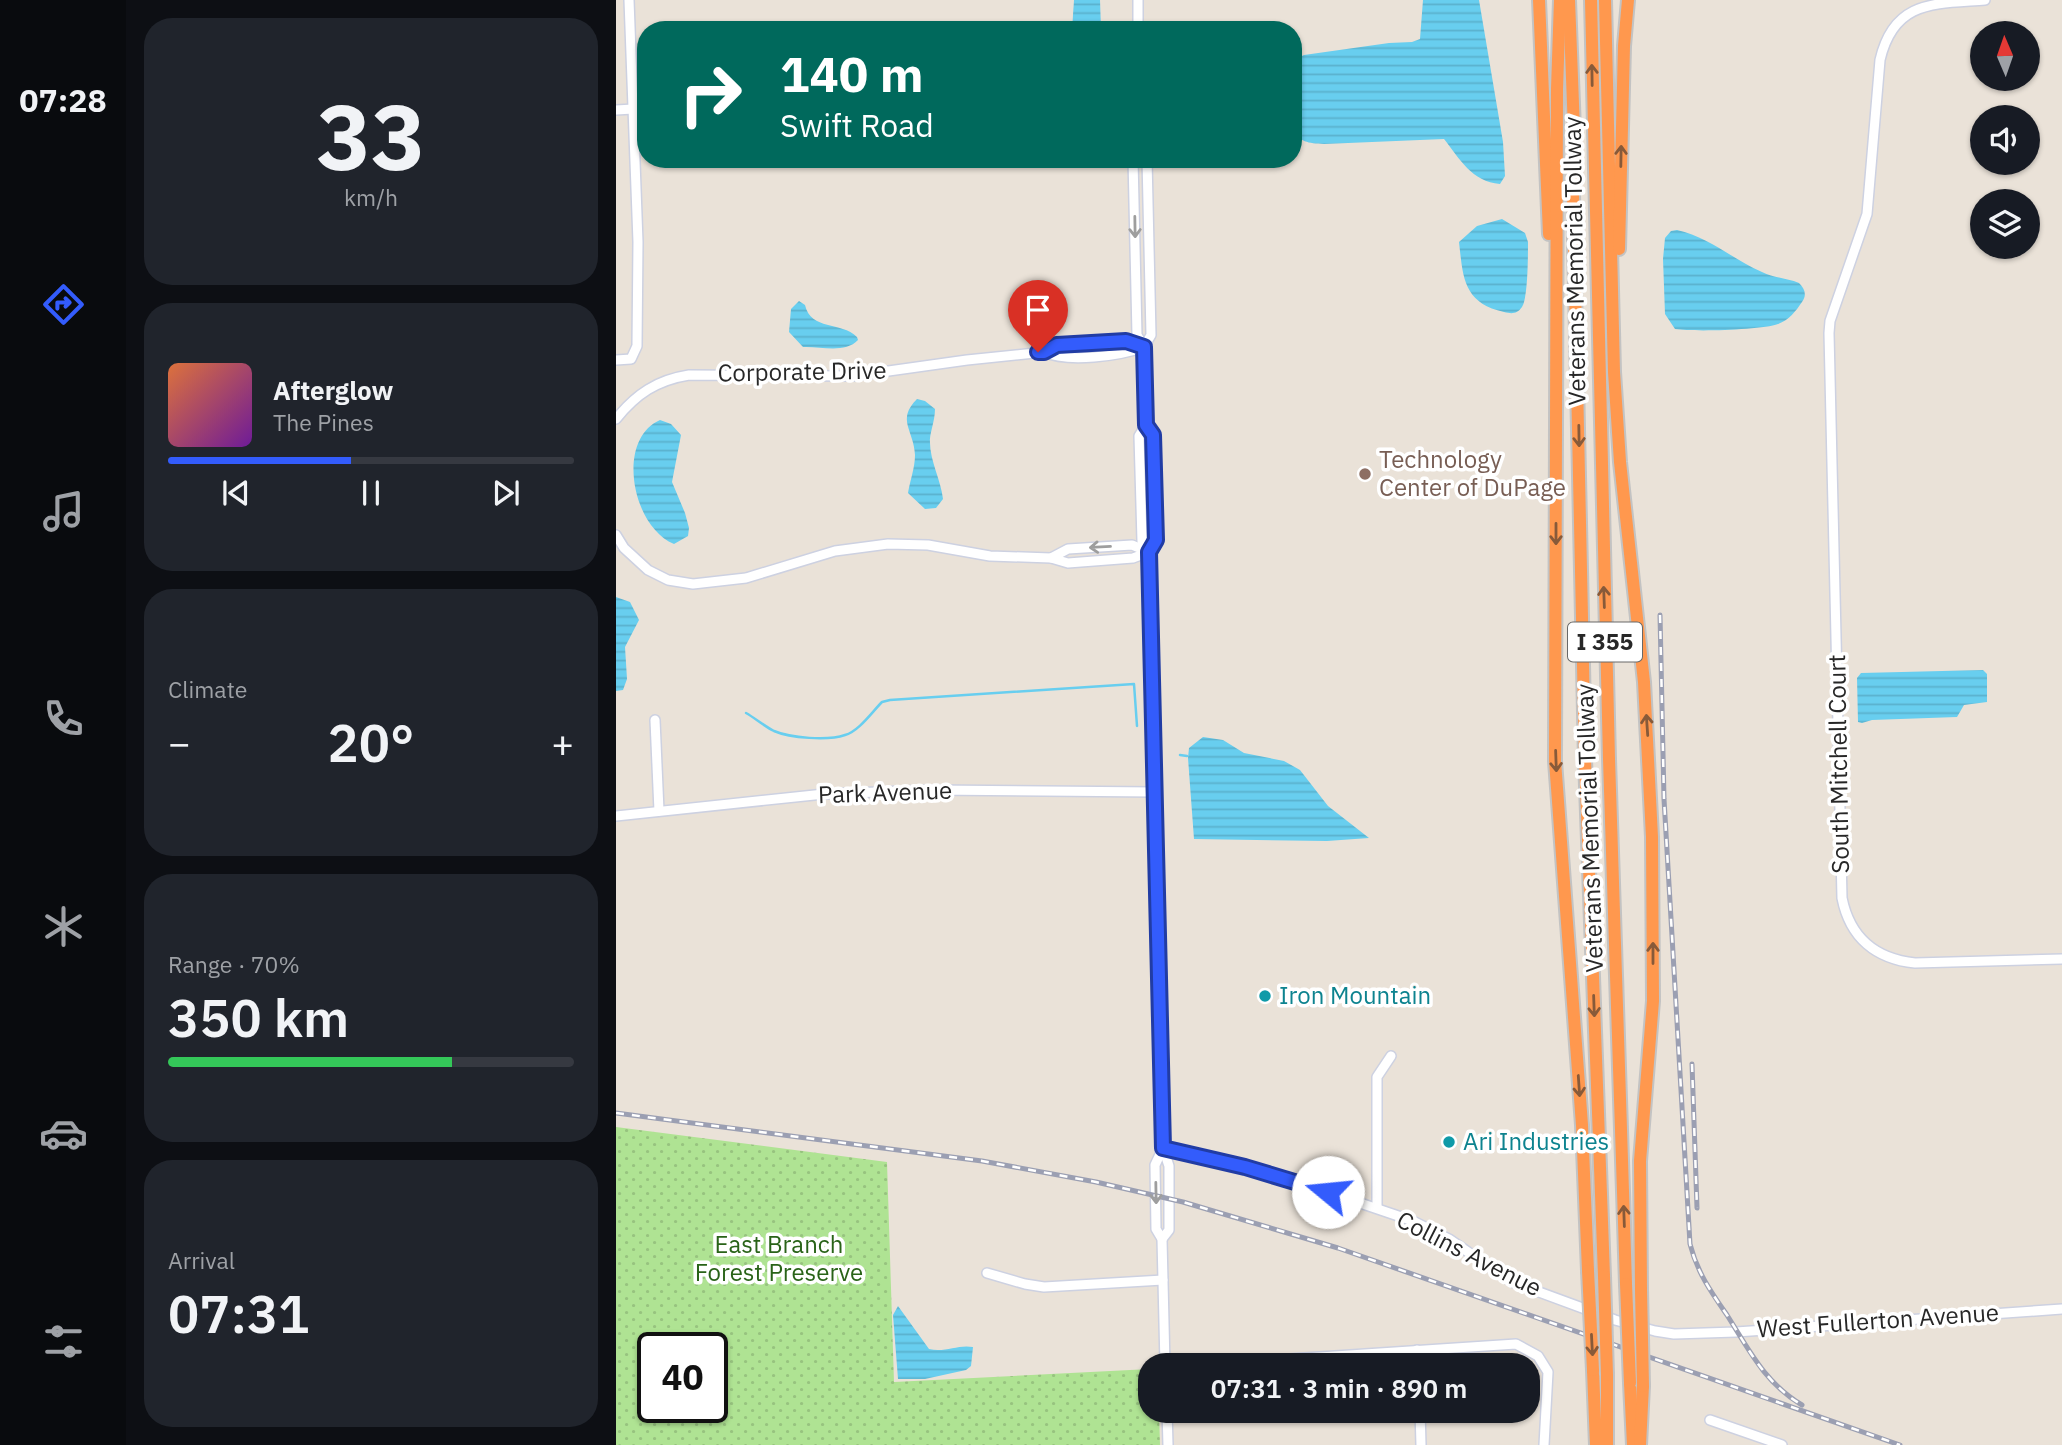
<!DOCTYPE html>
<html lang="en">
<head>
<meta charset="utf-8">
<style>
	:root { --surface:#171b24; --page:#20242c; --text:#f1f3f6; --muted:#9ea1a6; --line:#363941; --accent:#335cfc }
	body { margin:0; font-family:"IBM Plex Sans",sans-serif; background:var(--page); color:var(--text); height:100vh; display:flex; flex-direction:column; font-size:26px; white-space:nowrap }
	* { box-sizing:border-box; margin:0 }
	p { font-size:23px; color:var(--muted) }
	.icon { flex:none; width:38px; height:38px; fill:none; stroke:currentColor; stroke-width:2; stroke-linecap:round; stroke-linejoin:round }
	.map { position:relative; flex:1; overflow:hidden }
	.side { display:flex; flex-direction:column; gap:18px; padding:18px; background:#0d0f14; width:490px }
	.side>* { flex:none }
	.hud { position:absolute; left:21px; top:21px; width:665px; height:147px; border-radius:28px; box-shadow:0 2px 5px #0004; background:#00695c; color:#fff; overflow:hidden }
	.needle { width:46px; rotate:358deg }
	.buttons { position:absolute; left:1354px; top:21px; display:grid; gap:14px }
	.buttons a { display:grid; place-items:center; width:70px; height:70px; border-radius:50%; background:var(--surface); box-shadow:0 2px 5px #0004; font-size:35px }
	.speed { position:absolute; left:21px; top:1332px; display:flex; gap:14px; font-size:35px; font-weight:700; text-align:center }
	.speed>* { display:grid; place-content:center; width:91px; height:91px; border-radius:50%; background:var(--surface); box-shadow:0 2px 5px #0004; line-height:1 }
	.speed .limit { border:4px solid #111; border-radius:10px; background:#fff; color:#111 }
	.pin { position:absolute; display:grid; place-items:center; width:60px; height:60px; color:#fff; margin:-72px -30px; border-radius:50% 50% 50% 0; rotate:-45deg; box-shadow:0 0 7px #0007 }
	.pin .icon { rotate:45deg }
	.me { position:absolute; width:77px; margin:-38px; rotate:287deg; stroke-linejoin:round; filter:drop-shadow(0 0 5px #0008) }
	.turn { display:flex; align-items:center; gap:24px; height:147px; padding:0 28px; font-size:32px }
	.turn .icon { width:91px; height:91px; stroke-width:2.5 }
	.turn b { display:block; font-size:49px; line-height:60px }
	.big { font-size:52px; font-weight:600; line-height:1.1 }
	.side .widget { flex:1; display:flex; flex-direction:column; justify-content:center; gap:10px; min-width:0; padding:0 24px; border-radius:28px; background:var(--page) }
	.side .dial { align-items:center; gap:0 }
	.dial b { font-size:91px; line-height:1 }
	.song { display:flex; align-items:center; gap:21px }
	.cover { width:84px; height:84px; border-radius:10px; background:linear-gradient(135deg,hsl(20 70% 55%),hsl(280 70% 35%)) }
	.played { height:7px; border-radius:4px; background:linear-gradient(90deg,var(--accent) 45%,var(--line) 45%) }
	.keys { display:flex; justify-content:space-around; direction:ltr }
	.heat { display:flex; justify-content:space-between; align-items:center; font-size:38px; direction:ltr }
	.charge { height:10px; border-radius:5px; background:linear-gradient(90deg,#34c759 70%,var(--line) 0) }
	.trip { position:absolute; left:522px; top:1353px; width:402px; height:70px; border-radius:28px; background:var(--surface); box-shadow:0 2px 5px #0004; font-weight:600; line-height:70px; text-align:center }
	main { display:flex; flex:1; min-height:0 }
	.dock { display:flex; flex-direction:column; width:126px; justify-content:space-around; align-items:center; background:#090b0e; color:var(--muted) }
	.dock .icon { width:49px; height:49px }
	.dock .selected { color:var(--accent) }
	.dock b { font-size:32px; color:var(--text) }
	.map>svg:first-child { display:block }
</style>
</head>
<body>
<main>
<nav class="dock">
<b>07:28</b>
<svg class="icon selected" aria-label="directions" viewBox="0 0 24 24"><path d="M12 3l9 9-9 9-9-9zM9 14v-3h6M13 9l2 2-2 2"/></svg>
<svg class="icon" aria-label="music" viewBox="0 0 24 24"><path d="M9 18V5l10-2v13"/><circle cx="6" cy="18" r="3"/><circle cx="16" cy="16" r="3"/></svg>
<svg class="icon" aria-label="phone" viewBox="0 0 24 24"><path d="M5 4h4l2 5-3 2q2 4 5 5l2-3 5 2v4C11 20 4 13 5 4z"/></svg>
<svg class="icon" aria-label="climate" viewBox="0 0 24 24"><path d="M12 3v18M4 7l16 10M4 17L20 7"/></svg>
<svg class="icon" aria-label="car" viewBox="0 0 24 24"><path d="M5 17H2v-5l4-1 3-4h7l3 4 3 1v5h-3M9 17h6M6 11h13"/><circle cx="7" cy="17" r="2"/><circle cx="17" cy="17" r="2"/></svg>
<svg class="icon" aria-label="filters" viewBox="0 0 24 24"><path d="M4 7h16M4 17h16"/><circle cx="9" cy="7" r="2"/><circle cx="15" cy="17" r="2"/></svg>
</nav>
<section class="side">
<div class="widget dial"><b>33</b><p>km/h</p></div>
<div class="widget">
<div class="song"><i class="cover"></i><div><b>Afterglow</b><p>The Pines</p></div></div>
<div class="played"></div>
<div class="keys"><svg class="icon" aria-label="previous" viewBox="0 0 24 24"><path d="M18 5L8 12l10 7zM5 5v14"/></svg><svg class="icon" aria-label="pause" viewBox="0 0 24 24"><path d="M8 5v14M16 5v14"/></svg><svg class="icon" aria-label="next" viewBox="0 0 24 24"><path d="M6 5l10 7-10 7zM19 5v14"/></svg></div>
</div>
<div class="widget"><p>Climate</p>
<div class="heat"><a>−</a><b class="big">20°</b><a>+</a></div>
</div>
<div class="widget"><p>Range · 70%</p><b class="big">350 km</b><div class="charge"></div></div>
<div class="widget"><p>Arrival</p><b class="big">07:31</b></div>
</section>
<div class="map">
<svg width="1446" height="1445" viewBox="0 0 1446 1445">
	<defs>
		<pattern id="grass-dots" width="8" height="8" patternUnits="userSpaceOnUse" patternTransform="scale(1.75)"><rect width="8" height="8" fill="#afe393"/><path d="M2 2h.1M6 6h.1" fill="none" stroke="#97c37f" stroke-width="1.8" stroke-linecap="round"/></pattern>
		<pattern id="water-rules" width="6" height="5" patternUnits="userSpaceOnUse" patternTransform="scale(1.75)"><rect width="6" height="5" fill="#68ceef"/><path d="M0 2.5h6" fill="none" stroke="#5ab1cd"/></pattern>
	</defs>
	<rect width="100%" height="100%" fill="#eae2d8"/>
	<path fill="url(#grass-dots)" fill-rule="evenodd" d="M0,1127l271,35 7,220 256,-13v41l9,1 1,34h-544zM37,1348h59v59h-59z"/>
	<g fill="url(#water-rules)">
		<path d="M458,0h26l1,30h-29z"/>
		<path d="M807,0h56l24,142 2,34 -5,8c-28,-2 -41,-26 -56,-45l-120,5c-16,-1 -25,-1 -31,-17v-67l11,-5 85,-12 23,-1 8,-3z"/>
		<path d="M886,219l23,14 3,9c0,13 0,56 -6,65 -5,7 -10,7 -18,5 -41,-9 -41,-35 -45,-70l18,-16z"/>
		<path d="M1061,230c32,7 55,29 85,42 12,6 25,6 37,11 6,6 8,12 3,19 -6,9 -13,18 -24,22 -16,6 -85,8 -103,5l-10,-15 -2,-55 2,-21 6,-7z"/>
		<path d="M183,301l6,4c6,26 36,16 52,32l1,3c-13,14 -38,6 -55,7l-14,-15 2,-23z"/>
		<path d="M301,399l8,2 10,8c0,13 -6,25 -5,34 0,17 11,38 13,56l-7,9 -11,1 -17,-16c2,-13 7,-25 7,-38 -1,-25 -19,-35 2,-56z"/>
		<path d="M44,420l11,4 10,11 -9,47 13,31 4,15 -1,8 -14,8c-43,-18 -58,-105 -14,-124z"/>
		<path d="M0,597l14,5 9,18 -14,27 2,32 -4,11 -7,1z"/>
		<path d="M1367,670l4,4v28l-23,3 -7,12 -85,3 -10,3 -4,-1 -1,-44 4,-5z"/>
		<path d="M587,737l20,3 21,13 40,8 16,9 28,36 41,32 -42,3 -133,-2 -6,-81 1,-10z"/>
		<path d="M282,1306l31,43c16,4 29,-5 44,-2l-2,19 -5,4 -41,9h-27l-5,-64z"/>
	</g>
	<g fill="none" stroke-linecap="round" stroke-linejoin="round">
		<g stroke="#68ceef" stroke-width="2.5">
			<path d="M130,713c9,5 18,13 28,18 16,7 54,10 71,4 14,-4 27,-23 37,-33l8,-2 244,-16 3,42"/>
			<path d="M564,755l7,1"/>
		</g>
		<g stroke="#cdd1e1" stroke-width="12">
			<g id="minor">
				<path d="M522,0v30"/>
				<path d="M1369,0c-51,4 -91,0 -105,60l-13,154 -37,107 -1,12 13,565c8,40 34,61 73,65l147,-4"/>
				<path d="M0,110l17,-1"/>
				<path d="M517,159l4,176 7,12 2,78 7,10 3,105 -7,12 14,596 6,18v64l-7,9"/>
				<path d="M528,347l7,-12 -4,-176"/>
				<path d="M428,352c24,11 76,4 100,-5"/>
				<path d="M0,360l15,-1 6,-13 1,-104 -9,-242"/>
				<path d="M0,419c20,-25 41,-39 73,-44l164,1 114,-16 77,-8 13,-7 69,-4 18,6"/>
				<path d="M530,425l-7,11 3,105 7,11"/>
				<path d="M0,535l8,13 24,22 20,10 25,4 53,-6 89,-27 53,-7 40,1 62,11 61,2 17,5 65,-5 16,-6"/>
				<path d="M435,558l17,-9 64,-4 17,7"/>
				<path d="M39,720l4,91"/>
				<path d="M0,816l208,-22 107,-4 224,2"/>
				<path d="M547,1148l82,19 71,21 97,33 36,18 63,43 103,38 40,11 19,3 62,-2 326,-23"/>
				<path d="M547,1148l-8,17 1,64 6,10 3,126"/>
				<path d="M761,1208v-131l14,-21"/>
				<path d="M371,1273l38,11 19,3 119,-7"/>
				<path d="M801,1350l1,15"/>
				<path d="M584,1365l316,-21 22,12 10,16 -4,73"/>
				<path d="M551,1410l1,35"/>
				<path d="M804,1410l1,35"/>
				<path d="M1094,1420l72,25"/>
			</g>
		</g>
		<g stroke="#c3c3c3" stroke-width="16">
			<g id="highway">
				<path d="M923,0l10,234"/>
				<path d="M944,0l-3,89 -2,672 27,364 6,146"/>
				<path d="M953,0l5,130 -1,63 12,566 19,517"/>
				<path d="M975,0l18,759 17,525"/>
				<path d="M989,0l9,372 6,90 24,220 8,155 1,164 -13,160 1,129"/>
				<path d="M1003,249l5,-203 4,-46"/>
				<path d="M977,1370l3,75"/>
				<path d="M991,1375v70"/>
				<path d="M1014,1383l3,62"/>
				<path d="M1024,1445l3,-59"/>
			</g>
		</g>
		<use href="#minor" stroke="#fff" stroke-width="9"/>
		<use href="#highway" stroke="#ff984e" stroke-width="12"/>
		<g stroke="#9b9fb2" stroke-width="5">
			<g id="rail">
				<path d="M1044,615l4,184 26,445c7,28 21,48 37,71 22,35 38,68 75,90"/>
				<path d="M1076,1064l5,144"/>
				<path d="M0,1113l366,48 114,21 87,20 155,46 562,197"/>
			</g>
		</g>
		<use href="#rail" stroke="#fff" stroke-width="2.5" stroke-dasharray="8" stroke-linecap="butt"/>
		<g stroke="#c3c3c3" stroke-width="16" stroke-linecap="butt">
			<g id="highway-bridge">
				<path d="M972,1271l5,99"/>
				<path d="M988,1276l3,99"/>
				<path d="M1010,1284l4,99"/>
				<path d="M1025,1290l2,96"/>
			</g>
		</g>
		<use href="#highway-bridge" stroke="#ff984e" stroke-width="12"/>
	</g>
	<defs><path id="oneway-shaft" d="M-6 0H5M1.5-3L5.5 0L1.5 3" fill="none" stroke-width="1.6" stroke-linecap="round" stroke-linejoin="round" transform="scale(1.75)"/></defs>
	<g stroke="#885a39">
		<use href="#oneway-shaft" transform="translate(976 75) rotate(-91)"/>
		<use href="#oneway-shaft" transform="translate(1005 156) rotate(-89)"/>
		<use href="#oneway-shaft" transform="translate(963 436) rotate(89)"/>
		<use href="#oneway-shaft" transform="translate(940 534) rotate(90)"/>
		<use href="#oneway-shaft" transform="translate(988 597) rotate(-92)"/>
		<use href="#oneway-shaft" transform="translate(1031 725) rotate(-94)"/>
		<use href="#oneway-shaft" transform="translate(940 761) rotate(88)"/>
		<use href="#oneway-shaft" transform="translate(1037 953) rotate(-90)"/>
		<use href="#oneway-shaft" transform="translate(978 1006) rotate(88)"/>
		<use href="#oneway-shaft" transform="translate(963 1086) rotate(86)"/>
		<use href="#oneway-shaft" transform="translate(1008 1216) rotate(-92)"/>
		<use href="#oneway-shaft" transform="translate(976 1345) rotate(87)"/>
	</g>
	<g stroke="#9e9e9e">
		<use href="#oneway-shaft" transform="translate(519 227) rotate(89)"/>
		<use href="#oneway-shaft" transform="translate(484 547) rotate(177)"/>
		<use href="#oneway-shaft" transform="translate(540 1193) rotate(89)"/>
	</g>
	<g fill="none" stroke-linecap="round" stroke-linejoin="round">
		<g stroke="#213ca4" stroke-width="18">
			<path id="route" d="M422,352h6l13,-7 69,-4 18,6 2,78 7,10 3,105 -7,12 14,596 82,19 83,25"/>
		</g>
		<use href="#route" stroke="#335cfc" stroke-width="12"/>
	</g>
	<circle fill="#8d6e63" stroke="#fff" stroke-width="2.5" cx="749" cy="474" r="7"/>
	<g fill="#0f9aa8" stroke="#fff" stroke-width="2.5">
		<circle cx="649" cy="996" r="7"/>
		<circle cx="833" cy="1142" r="7"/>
	</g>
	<g text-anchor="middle" stroke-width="7" stroke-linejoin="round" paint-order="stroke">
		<rect fill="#fff" stroke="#686868" stroke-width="2" x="952" y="622.5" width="74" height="39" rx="5"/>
		<g font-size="23" font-weight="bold" fill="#272727">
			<text x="989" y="650">I 355</text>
		</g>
		<g font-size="24" fill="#272727" stroke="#fff">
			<text transform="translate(959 261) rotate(-91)" y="8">Veterans Memorial Tollway</text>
			<text transform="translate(186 372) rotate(-1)" y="8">Corporate Drive</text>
			<text transform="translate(1223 764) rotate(-91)" y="8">South Mitchell Court</text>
			<text transform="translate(269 793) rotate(-2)" y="8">Park Avenue</text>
			<text transform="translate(974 828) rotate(-92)" y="8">Veterans Memorial Tollway</text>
			<text transform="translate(853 1254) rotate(27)" y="8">Collins Avenue</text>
			<text transform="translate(1262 1321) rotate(-4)" y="8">West Fullerton Avenue</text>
		</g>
		<g font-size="24" fill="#785e54" stroke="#fff" text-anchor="start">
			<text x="763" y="468">Technology<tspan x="763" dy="28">Center of DuPage</tspan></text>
		</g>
		<g font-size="24" fill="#0d838f" stroke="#fff" text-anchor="start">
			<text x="663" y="1004">Iron Mountain</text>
			<text x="847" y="1150">Ari Industries</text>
		</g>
		<g font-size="24" fill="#296318" stroke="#fff">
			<text x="163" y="1253">East Branch<tspan x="163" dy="28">Forest Preserve</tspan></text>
		</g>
	</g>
</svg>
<div class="buttons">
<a><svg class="needle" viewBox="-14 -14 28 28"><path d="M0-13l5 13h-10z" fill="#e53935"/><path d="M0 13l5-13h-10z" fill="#9ea1a6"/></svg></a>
<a><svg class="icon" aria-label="sound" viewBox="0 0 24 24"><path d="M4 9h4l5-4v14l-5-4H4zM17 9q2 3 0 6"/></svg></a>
<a><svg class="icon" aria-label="layers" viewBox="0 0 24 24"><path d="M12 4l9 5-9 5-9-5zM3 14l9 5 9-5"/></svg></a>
</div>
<div class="speed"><div class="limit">40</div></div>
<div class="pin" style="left:422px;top:352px;background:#d93025"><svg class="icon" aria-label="arrive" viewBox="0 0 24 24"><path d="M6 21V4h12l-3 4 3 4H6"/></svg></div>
<svg class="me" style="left:712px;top:1192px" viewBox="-20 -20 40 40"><circle r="19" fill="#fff"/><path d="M0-13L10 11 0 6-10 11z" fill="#335cfc"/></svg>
<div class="trip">07:31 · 3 min · 890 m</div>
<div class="hud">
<div class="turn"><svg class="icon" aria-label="right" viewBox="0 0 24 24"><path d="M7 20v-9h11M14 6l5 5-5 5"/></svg><div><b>140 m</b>Swift Road</div></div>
</div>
</div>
</main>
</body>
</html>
